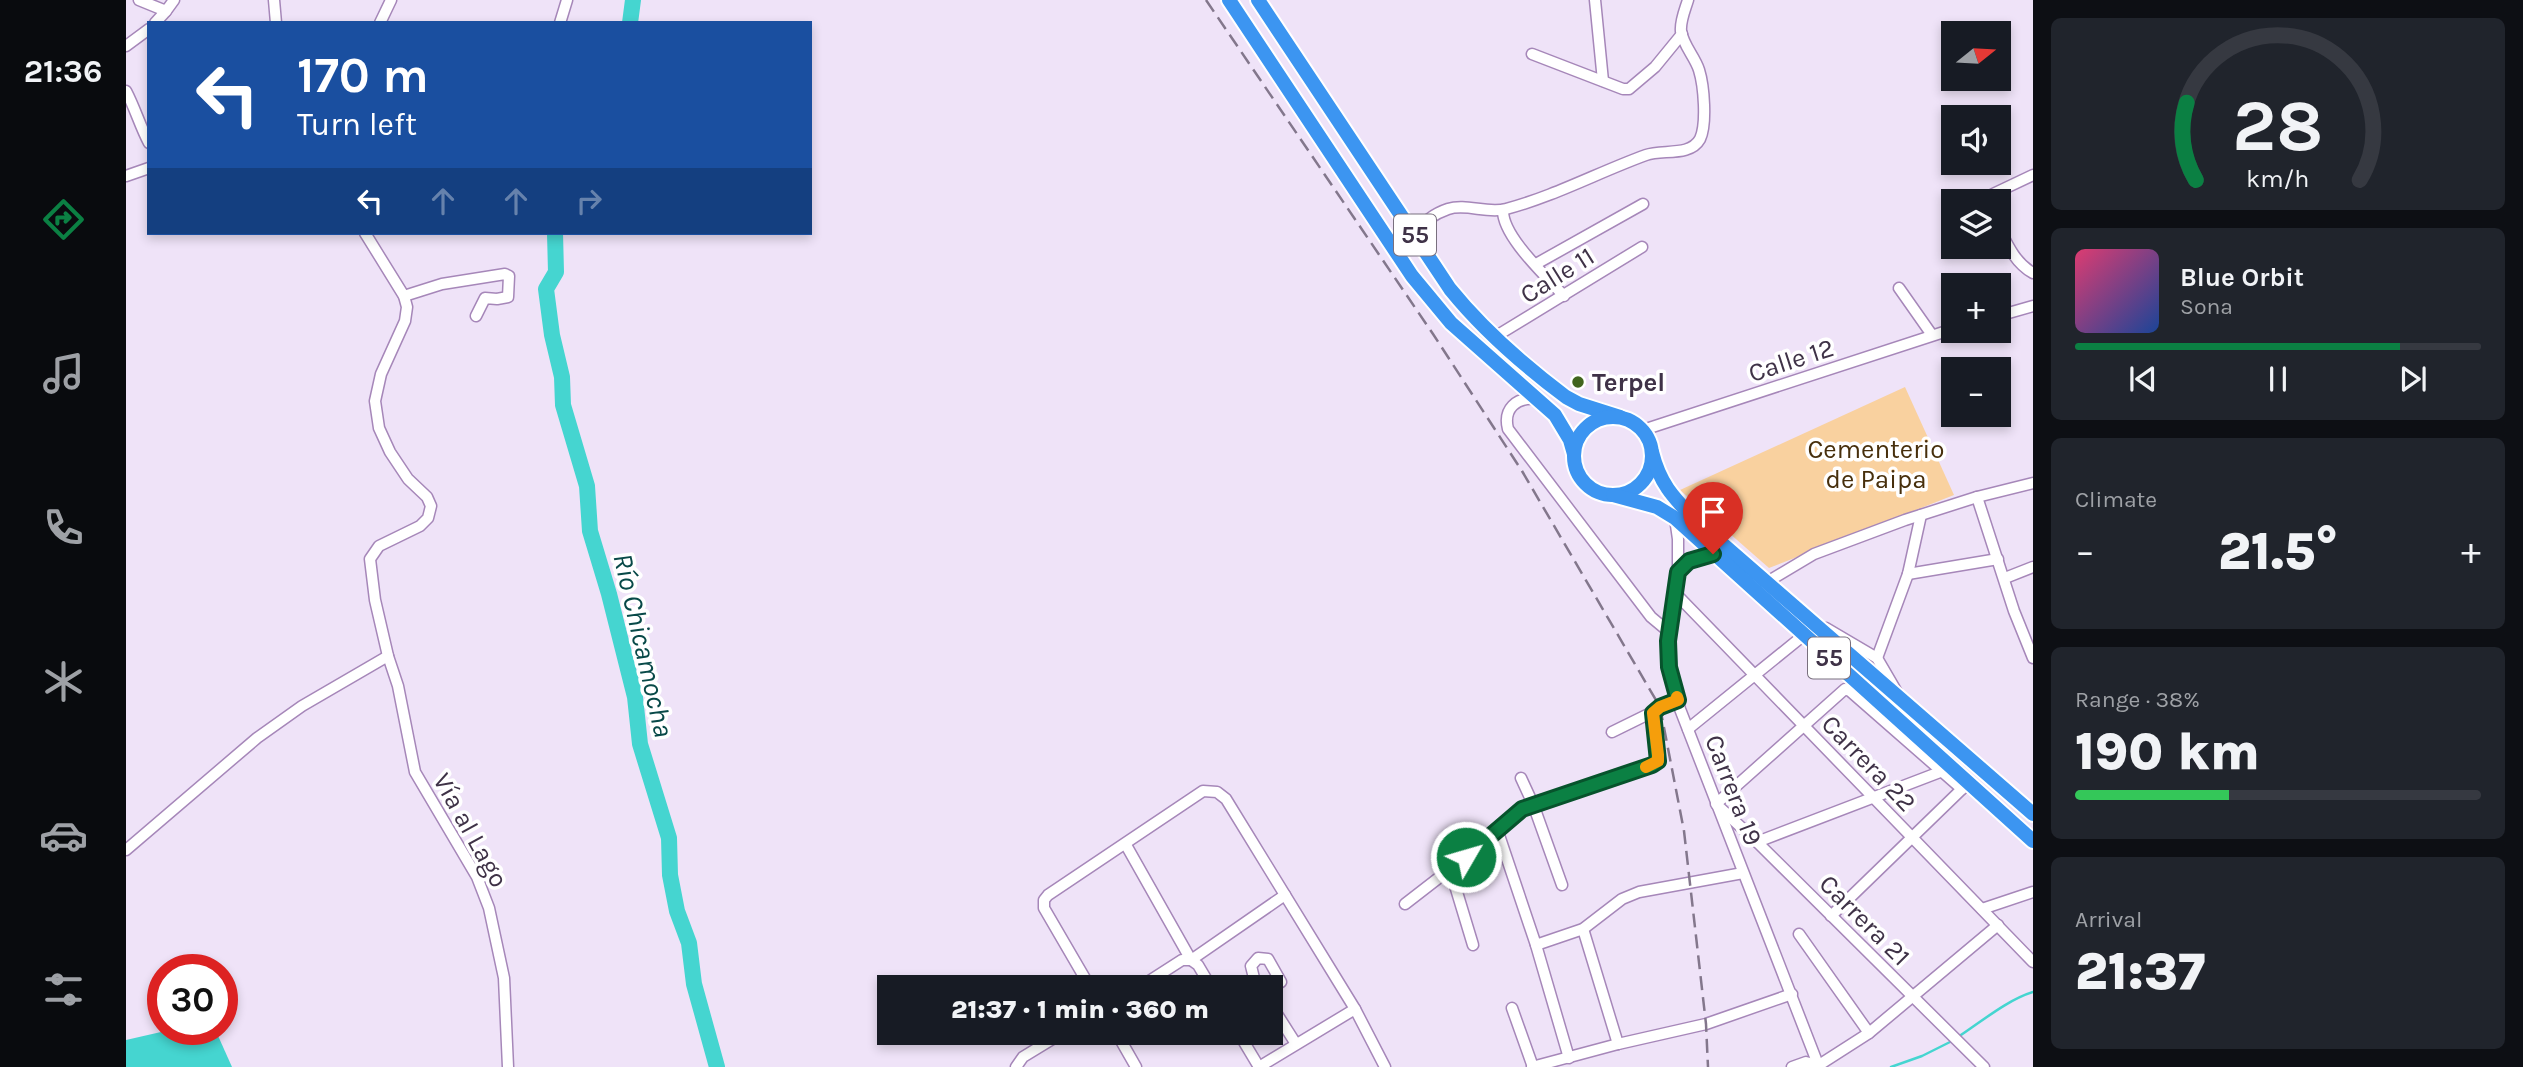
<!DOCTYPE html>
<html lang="en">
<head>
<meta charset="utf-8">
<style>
	:root { --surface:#171b24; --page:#20242c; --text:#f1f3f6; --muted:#9ea1a6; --line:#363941; --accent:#0b8043 }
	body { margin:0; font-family:Karla,sans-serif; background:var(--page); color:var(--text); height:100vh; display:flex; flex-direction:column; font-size:26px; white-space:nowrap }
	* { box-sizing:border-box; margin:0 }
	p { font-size:23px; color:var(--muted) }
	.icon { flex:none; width:38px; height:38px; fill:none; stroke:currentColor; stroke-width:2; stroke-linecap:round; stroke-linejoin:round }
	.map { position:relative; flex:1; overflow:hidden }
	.details { display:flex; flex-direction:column; gap:18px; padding:18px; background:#0d0f14; width:490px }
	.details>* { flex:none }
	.banner { position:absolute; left:21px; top:21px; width:665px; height:214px; border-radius:0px; box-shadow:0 4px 10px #0003; background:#1a4fa0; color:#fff; overflow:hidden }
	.needle { width:46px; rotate:72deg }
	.tools { position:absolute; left:1815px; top:21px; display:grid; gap:14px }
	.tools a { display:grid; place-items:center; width:70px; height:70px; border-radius:0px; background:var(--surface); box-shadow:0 4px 10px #0003; font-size:35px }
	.speed { position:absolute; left:21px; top:954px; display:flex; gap:14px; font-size:35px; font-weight:700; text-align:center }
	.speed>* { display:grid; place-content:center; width:91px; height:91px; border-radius:50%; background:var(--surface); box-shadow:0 4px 10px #0003; line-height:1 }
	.speed .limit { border:10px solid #d22; background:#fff; color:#111 }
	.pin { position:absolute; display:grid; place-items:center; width:60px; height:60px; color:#fff; margin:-72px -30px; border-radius:50% 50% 50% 0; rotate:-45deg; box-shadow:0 0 7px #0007 }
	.pin .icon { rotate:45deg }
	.me { position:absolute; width:77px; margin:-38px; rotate:52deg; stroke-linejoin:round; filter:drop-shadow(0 0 5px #0008) }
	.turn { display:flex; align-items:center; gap:24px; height:147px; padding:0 35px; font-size:32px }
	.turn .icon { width:91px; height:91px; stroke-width:2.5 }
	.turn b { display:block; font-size:49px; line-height:60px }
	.lanes { display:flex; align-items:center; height:66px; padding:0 35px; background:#0003; justify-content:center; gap:35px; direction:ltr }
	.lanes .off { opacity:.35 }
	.big { font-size:52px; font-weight:800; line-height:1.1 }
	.details .widget { flex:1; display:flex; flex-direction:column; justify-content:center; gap:10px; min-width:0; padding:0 24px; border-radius:10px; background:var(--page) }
	.details .dial { align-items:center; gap:0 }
	.dial svg { height:182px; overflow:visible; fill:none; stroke:var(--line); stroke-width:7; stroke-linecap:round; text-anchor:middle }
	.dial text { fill:var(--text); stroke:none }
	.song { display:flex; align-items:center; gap:21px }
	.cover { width:84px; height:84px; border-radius:10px; background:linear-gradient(135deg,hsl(340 70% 55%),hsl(220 70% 35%)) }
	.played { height:7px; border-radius:4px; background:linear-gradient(90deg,var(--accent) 80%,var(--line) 80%) }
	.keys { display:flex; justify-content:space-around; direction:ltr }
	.heat { display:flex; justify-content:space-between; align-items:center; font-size:38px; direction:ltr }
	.charge { height:10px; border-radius:5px; background:linear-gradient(90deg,#34c759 38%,var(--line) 0) }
	.trip { position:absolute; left:751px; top:975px; width:406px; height:70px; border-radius:0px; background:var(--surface); box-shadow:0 4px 10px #0003; font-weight:800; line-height:70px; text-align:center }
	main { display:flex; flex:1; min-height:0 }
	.tab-bar { display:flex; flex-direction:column; width:126px; justify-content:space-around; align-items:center; background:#090b0e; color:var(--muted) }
	.tab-bar .icon { width:49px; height:49px }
	.tab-bar .active { color:var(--accent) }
	.tab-bar b { font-size:32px; color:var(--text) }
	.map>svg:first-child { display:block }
</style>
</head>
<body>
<main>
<nav class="tab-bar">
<b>21:36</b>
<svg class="icon active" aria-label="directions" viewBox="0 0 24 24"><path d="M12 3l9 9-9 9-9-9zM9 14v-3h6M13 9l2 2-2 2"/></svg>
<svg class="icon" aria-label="music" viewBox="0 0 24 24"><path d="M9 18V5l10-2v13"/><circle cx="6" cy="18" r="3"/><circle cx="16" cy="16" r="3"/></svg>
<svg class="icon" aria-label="phone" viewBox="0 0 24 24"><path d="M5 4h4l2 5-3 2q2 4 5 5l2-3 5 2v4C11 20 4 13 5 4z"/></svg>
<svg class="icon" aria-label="climate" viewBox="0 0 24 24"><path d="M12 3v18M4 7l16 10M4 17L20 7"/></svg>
<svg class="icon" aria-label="car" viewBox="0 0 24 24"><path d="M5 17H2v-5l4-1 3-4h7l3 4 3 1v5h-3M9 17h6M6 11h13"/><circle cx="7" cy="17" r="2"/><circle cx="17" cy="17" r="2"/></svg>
<svg class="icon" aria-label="filters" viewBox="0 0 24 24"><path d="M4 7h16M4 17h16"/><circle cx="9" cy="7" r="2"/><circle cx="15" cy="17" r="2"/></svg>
</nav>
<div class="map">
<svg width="1907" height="1067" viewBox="0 0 1907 1067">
	<rect width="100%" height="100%" fill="#efe3f8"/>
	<path fill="#f9d19f" d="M1779,387l49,108 -185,73 -89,-78z"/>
	<path fill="#45d5d0" d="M48,1029h41l17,38h-106v-27z"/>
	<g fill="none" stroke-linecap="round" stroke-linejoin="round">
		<g stroke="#45d5d0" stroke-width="2.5">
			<path d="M1832,1037c23,-15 49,-37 75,-45"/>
			<path d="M1765,1067l31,-11 30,-15"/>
		</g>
		<g stroke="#45d5d0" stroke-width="16">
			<path d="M504,23l3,-23"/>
			<path d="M429,233l1,39 -10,17 6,46 10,42 1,28 24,81 3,45 19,63 26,103 5,47 29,94 1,37 7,36 12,32 5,41 23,83"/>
		</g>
		<g stroke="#a687b9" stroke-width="13">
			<g id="minor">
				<path d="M13,0l27,11 8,-11"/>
				<path d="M148,0l2,23"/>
				<path d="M1469,0l8,81"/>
				<path d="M29,23l11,-12"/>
				<path d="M254,23l11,-23"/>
				<path d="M434,23l7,-23"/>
				<path d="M0,46l23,-17"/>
				<path d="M1406,54l91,35h6l26,-22 27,-33"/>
				<path d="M0,91c9,17 14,35 23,52"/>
				<path d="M0,176l23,-8"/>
				<path d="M1863,201l4,-7 40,-19"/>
				<path d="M1377,210c-1,26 43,66 61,86"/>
				<path d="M1872,226c9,18 17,37 35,47"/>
				<path d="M239,233l39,63 3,11 -2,14 -24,53 -6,27 4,27 11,24 18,27 19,18 4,9 -3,12 -8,8 -41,20 -9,13 5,41 13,56 10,30 17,86 62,105 12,31 15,70 4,89"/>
				<path d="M1288,234c10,-12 19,-20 34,-25 18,-6 39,5 58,0 49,-13 93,-37 140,-54 16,-6 44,2 54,-16 7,-15 4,-53 -1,-69 -4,-13 -16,-25 -18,-39 -1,-10 4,-21 7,-31"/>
				<path d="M1410,264l107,-60"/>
				<path d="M1773,288l33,47"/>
				<path d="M278,296l38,-12 63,-10 4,2 -1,21 -11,2 -12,-1 -9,18"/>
				<path d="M1872,316l35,-10"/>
				<path d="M1367,338l149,-91"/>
				<path d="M1410,399c-20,-2 -33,10 -28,30l143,188 18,15"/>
				<path d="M1517,430l310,-101"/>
				<path d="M1851,497l37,114 19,47"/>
				<path d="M1549,518l3,21v32l-10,70 1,26 11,42 139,358"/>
				<path d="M1552,571l11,-10 25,-7"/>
				<path d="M1782,574l90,-15"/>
				<path d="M1879,578l28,-11"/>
				<path d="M1641,582l47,-28 91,-34 72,-23 56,-14"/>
				<path d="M1550,594l357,368"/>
				<path d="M1700,628l51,30 21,36"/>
				<path d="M1751,658l31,-84 13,-59"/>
				<path d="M1562,729l116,-94"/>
				<path d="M1486,732l65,-32"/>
				<path d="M1395,778l12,26 29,81"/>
				<path d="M1836,789l-112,-98 -5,-2 -129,115 41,38 227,225"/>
				<path d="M1372,832l38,113 33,113"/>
				<path d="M1631,842l183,-70"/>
				<path d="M1000,845l65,115 7,5 13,22"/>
				<path d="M0,850l131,-112 45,-32 86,-50"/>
				<path d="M1324,869l23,76"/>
				<path d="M1279,904l93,-72 24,-23 130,-44 6,-4 -5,-48"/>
				<path d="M1856,909l51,-17"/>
				<path d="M1705,916l133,-129"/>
				<path d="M1457,929l35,115"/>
				<path d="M1673,934l70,99"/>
				<path d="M1410,945l47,-16 39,-30 17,-7 104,-19"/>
				<path d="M964,987l-46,-79v-8l4,-5 155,-104 14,1 9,7 129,210 30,58"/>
				<path d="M1014,987l42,-27h9l94,-65"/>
				<path d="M1134,987l-6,-9 -3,-12 7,-8 10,1 13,23"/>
				<path d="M1144,1003l26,41"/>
				<path d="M1386,1008l21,59"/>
				<path d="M990,1032l20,35"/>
				<path d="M1112,1032l21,35"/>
				<path d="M890,1067l7,-10 41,-25"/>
				<path d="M1133,1067l96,-58"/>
				<path d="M1406,1067l86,-23 88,-20 86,-30"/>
				<path d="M1666,1067l14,-5 12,3"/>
				<path d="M1690,1067l53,-34 129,-108"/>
			</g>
		</g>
		<g stroke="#fff" stroke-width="18">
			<g id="highway">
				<path d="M1103,0l183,276 39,47 104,92 15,25 4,14"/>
				<path d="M1132,0l192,289c34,42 72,75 116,108l13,7 41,13"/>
				<circle cx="1487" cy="456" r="39"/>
				<path d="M1526,452c8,32 21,45 43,68l338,294"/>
				<path d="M1487,495l44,12 18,11 358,323"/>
			</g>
		</g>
		<use href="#minor" stroke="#fff" stroke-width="10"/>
		<use href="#highway" stroke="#3c95f1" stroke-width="14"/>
		<path stroke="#83778c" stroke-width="2.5" stroke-dasharray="14 7" stroke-linecap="butt" d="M1080,0l227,334 89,137 138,236 24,124 22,193 2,43"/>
	</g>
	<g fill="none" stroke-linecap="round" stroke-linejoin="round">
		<g stroke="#07532c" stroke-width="18">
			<path id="route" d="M1340,857l56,-48 130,-44 6,-4 -5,-48 7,-6 18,-7 -9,-33 -1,-26 10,-69 11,-11 24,-7"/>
		</g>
		<use href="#route" stroke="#0b8043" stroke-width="12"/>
		<path stroke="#f59e0b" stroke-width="12" d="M1520,767l12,-6v-6l-5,-42 7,-6 18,-7 -1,-3"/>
	</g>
	<circle fill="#41651e" stroke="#fff" stroke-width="2.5" cx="1452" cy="382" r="7"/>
	<g text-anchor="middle" stroke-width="7" stroke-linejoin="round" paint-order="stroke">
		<g fill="#fff" stroke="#79707e" stroke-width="2">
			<rect x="1268" y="214.5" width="42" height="41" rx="5"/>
			<rect x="1682" y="637.5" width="42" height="41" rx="5"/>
		</g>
		<g font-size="24" font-weight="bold" fill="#3f3247">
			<text x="1289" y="243">55</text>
			<text x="1703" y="666">55</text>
		</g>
		<g font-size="26" fill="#3f3247" stroke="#fff">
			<text transform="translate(1431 275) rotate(-32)" y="9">Calle 11</text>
			<text transform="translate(1665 360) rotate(-18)" y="9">Calle 12</text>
			<text transform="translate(1743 763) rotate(46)" y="9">Carrera 22</text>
			<text transform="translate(1608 790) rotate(69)" y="9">Carrera 19</text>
			<text transform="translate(345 830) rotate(61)" y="9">Vía al Lago</text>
			<text transform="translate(1739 920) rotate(45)" y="9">Carrera 21</text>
		</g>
		<g font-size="26" font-weight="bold" fill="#3f3247" stroke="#fff" text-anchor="start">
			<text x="1466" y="391">Terpel</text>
		</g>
		<g font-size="26" fill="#472f0c" stroke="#fff">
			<text x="1750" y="458">Cementerio<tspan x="1750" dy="30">de Paipa</tspan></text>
		</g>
		<g font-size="28" font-style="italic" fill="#084948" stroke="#fff">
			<text transform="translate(518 645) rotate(77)" y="10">Río Chicamocha</text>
		</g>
	</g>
</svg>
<div class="tools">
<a><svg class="needle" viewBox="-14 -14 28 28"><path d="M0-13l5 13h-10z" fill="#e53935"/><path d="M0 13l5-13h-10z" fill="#9ea1a6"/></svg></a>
<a><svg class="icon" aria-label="sound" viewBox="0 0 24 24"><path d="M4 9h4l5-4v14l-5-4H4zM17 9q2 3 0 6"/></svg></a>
<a><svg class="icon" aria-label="layers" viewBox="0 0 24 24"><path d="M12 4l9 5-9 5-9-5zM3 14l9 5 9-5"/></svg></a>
<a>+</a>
<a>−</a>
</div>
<div class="speed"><div class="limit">30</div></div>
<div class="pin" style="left:1587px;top:554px;background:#d93025"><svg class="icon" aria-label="arrive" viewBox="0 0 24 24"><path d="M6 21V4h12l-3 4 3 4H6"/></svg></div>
<svg class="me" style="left:1340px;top:857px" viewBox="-20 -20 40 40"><circle r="17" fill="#0b8043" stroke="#fff" stroke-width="3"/><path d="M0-11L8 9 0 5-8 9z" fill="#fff"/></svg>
<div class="trip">21:37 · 1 min · 360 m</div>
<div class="banner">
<div class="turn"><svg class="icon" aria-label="left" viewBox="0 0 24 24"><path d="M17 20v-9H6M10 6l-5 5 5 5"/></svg><div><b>170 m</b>Turn left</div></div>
<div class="lanes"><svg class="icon" aria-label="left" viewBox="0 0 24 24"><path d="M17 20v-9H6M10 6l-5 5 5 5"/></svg><svg class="icon off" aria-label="ahead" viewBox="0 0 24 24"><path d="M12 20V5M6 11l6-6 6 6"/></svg><svg class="icon off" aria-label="ahead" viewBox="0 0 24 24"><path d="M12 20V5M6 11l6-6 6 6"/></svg><svg class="icon off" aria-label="right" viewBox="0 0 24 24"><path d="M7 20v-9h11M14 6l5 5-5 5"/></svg></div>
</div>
</div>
<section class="details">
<div class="widget dial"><svg viewBox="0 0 100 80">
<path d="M14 69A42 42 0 1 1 86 69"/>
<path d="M14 69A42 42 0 0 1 10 35" stroke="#0b8043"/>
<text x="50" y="56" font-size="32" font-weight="700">28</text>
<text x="50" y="72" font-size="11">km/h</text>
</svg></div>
<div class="widget">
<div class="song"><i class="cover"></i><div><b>Blue Orbit</b><p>Sona</p></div></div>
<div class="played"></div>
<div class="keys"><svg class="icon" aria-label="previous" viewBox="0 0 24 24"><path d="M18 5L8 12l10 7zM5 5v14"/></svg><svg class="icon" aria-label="pause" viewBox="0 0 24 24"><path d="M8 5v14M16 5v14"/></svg><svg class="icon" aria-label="next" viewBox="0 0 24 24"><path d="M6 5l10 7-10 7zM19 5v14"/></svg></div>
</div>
<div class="widget"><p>Climate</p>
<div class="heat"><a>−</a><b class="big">21.5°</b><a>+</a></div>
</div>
<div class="widget"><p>Range · 38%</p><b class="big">190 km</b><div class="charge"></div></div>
<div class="widget"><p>Arrival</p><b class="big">21:37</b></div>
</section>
</main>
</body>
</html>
